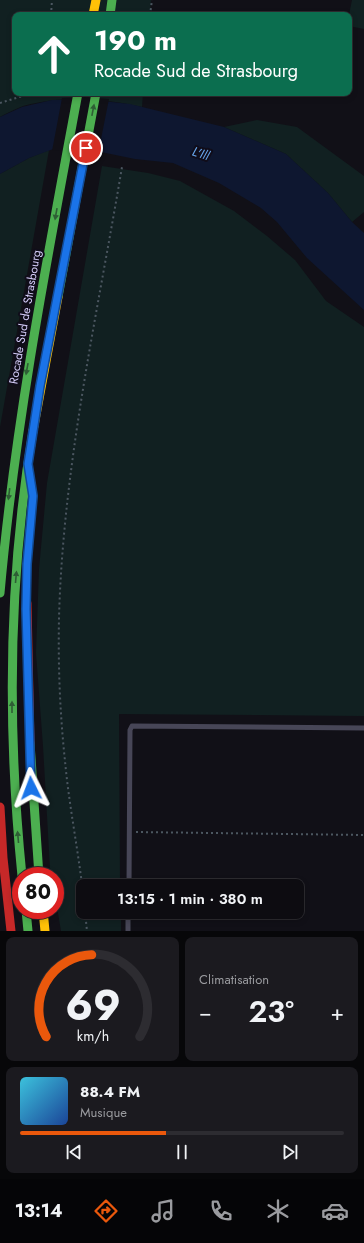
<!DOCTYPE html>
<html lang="fr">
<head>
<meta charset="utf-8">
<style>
	:root { --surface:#0d0c11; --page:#1b1a1f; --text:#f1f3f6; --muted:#9a9b9f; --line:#2d2c31; --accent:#ea580c }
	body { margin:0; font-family:Jost,sans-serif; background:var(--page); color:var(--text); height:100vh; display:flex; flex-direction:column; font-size:15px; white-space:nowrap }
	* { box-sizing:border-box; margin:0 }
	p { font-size:13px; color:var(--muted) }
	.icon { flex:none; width:22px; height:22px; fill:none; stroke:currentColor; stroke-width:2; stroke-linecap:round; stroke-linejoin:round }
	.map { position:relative; height:931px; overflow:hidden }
	.details { display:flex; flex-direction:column; gap:6px; padding:6px; background:#070709; flex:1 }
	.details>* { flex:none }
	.top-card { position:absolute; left:12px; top:12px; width:340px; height:84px; border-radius:8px; box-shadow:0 2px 6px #0003,0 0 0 1px var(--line); background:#0b6e4f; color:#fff; overflow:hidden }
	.speed { position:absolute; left:12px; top:867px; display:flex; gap:8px; font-size:20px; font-weight:700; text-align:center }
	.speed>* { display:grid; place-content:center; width:52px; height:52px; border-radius:50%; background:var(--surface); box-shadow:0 2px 6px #0003,0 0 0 1px var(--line); line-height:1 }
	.speed .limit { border:6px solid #d22; background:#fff; color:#111 }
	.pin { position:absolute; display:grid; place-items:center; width:34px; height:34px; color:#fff; margin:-17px; border:2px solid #fff; border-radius:50%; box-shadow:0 1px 4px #0007 }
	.me { position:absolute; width:44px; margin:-22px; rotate:357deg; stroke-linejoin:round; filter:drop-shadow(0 0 3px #0008) }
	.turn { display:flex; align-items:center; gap:14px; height:84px; padding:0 16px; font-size:18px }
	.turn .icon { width:52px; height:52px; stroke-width:2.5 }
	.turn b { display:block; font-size:28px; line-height:34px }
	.big { font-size:30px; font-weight:600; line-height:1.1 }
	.details .widget { flex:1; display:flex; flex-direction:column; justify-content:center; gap:6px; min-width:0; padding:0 14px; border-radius:8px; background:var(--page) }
	.details .dial { align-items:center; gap:0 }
	.dial svg { height:104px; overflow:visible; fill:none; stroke:var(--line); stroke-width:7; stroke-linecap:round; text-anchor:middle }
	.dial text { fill:var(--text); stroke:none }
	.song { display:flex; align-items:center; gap:12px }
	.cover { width:48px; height:48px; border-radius:6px; background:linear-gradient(135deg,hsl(190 70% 55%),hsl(220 70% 35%)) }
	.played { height:4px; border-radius:2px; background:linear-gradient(90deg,var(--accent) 45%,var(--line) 45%) }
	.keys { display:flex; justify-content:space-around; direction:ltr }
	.heat { display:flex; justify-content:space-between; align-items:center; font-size:22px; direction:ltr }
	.details .tiles { flex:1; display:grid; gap:6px; grid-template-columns:1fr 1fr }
	.widget:last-child { grid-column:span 2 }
	.trip { position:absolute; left:76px; top:879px; width:228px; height:40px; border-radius:8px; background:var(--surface); box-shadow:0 2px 6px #0003,0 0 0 1px var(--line); font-weight:600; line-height:40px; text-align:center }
	.tabs { display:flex; height:64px; justify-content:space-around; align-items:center; background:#050507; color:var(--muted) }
	.tabs .icon { width:28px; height:28px }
	.tabs .current { color:var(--accent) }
	.tabs b { font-size:18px; color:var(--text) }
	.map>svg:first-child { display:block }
</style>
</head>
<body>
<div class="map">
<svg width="364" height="931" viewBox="0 0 364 931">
	<rect width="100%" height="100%" fill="#111017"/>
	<g fill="#112021">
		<path d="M0,0h151l-1,15h-135v78h128l-1,14c-39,-9 -81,-12 -119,-1 -8,3 -16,7 -23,11z"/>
		<path d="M352,0h12v29l-15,-3v-11z"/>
		<path d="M257,120l40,7 67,49v36l-12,10 -24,-29 -42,-39 -62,-27z"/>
		<path d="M49,150l-49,277v-253l29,-16z"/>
		<path d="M102,166l46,7 32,8 54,30 33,25 28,24 31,41 38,26v389l-245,-2 1,172h-37v26h38v19h-60l-6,-36v-19h-3l-2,-8 -7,-122 -7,-93 3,-84 8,-86z"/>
	</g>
	<path fill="#0e1730" d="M84,99l46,5 94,23 62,27 42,39 24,29 12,11v77l-57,-52 -30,-36 -16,-14 -42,-25 -46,-20 -38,-4 -34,-7 -45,-4 -27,10 -29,16v-57l22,-10 30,-7z"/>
	<path fill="#111017" d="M85,97l24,2 -11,55 -41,-4 -5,1 10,-53z"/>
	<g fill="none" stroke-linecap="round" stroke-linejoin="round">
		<g stroke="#4c5761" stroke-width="2" stroke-dasharray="2 3" stroke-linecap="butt">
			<path d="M51,15l1,-15"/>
			<path d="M150,15l2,-15"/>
			<path d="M0,103l32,-10"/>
			<path d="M136,832l228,3"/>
			<path d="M83,893c-5,-44 -14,-88 -18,-132 -5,-47 -7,-95 -6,-143 4,-152 38,-302 63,-451"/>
			<path d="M85,912l2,19"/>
		</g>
		<g stroke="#474657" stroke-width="5">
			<path d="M129,886l1,-156 2,-4 232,2"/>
			<path d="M128,931v-19"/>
		</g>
		<g stroke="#4caf50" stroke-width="9">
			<path d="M110,15l2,-15"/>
			<path d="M58,297l38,-204"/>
			<path d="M0,593c15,-169 47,-334 78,-500"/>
			<path d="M30,743l9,133"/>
			<path d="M22,876c-15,-149 -14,-297 11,-445"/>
			<path d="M26,910l2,21"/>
		</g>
		<g stroke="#ffc107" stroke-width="9">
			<path d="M93,15l3,-15"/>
			<path d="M33,431l25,-134"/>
			<path d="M43,910l2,21"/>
		</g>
		<g stroke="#c62828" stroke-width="9">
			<path d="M27,603l3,140"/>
			<path d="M0,807l3,51 8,73"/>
		</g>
	</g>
	<defs><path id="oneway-solid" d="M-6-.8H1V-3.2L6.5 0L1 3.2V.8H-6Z"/></defs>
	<g fill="#2e5e35">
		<use href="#oneway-solid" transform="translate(93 110) rotate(-79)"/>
		<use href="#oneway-solid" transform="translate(56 214) rotate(100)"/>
		<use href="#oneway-solid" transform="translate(27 369) rotate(100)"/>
		<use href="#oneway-solid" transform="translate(9 494) rotate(97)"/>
		<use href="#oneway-solid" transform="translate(16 577) rotate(-85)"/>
		<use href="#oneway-solid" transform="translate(12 707) rotate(-90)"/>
		<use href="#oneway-solid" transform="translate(18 837) rotate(-95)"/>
	</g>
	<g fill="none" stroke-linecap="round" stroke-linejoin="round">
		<g stroke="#114b97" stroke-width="10">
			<path id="route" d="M31,788l-5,-179 1,-45 6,-68 -5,-32 12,-78 46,-238"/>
		</g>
		<use href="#route" stroke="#1a73e8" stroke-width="7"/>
	</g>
	<g text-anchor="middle" stroke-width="4" stroke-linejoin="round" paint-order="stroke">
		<g font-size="12" fill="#d4ccf8" stroke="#100d1a">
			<text transform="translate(25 317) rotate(-80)" y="4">Rocade Sud de Strasbourg</text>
		</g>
		<g font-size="13" font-style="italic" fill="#67a5eb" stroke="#100d1a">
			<text transform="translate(201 153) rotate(19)" y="5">L'Ill</text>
		</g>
	</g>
</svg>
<div class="speed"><div class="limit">80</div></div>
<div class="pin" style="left:86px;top:148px;background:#d93025"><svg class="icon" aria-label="arrive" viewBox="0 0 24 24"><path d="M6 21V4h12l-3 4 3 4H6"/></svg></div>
<svg class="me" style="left:31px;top:788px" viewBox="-20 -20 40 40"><path d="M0-17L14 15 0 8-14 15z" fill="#1a73e8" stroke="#fff" stroke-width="4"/></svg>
<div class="trip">13:15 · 1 min · 380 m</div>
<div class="top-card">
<div class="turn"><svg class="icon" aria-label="ahead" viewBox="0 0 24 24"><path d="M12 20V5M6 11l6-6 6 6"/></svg><div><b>190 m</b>Rocade Sud de Strasbourg</div></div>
</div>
</div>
<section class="details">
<div class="tiles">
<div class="widget dial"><svg viewBox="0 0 100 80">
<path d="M14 69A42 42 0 1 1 86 69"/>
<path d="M14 69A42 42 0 0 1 49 6" stroke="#ea580c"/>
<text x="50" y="56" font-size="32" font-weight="700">69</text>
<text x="50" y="72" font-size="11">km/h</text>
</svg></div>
<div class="widget"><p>Climatisation</p>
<div class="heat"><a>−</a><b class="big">23°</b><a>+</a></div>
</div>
<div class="widget">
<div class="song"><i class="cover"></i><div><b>88.4 FM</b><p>Musique</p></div></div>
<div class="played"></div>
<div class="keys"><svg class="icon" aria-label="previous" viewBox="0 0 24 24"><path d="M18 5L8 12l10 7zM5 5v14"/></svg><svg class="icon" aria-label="pause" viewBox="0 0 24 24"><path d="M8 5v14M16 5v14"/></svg><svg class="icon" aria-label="next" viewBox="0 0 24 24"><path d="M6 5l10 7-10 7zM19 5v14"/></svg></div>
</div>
</div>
</section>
<nav class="tabs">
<b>13:14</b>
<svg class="icon current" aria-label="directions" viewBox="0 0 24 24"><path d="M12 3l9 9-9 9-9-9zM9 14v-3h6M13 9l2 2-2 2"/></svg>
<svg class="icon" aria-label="music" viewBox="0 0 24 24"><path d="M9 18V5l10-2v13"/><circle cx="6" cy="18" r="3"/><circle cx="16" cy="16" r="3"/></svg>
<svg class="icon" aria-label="phone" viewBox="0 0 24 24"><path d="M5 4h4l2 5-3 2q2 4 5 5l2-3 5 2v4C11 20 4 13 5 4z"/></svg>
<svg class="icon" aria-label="climate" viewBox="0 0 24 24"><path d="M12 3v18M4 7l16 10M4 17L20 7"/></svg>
<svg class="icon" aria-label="car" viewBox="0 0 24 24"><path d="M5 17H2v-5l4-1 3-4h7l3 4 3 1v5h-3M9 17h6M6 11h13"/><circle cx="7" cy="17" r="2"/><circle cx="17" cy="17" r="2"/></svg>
</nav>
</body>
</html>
